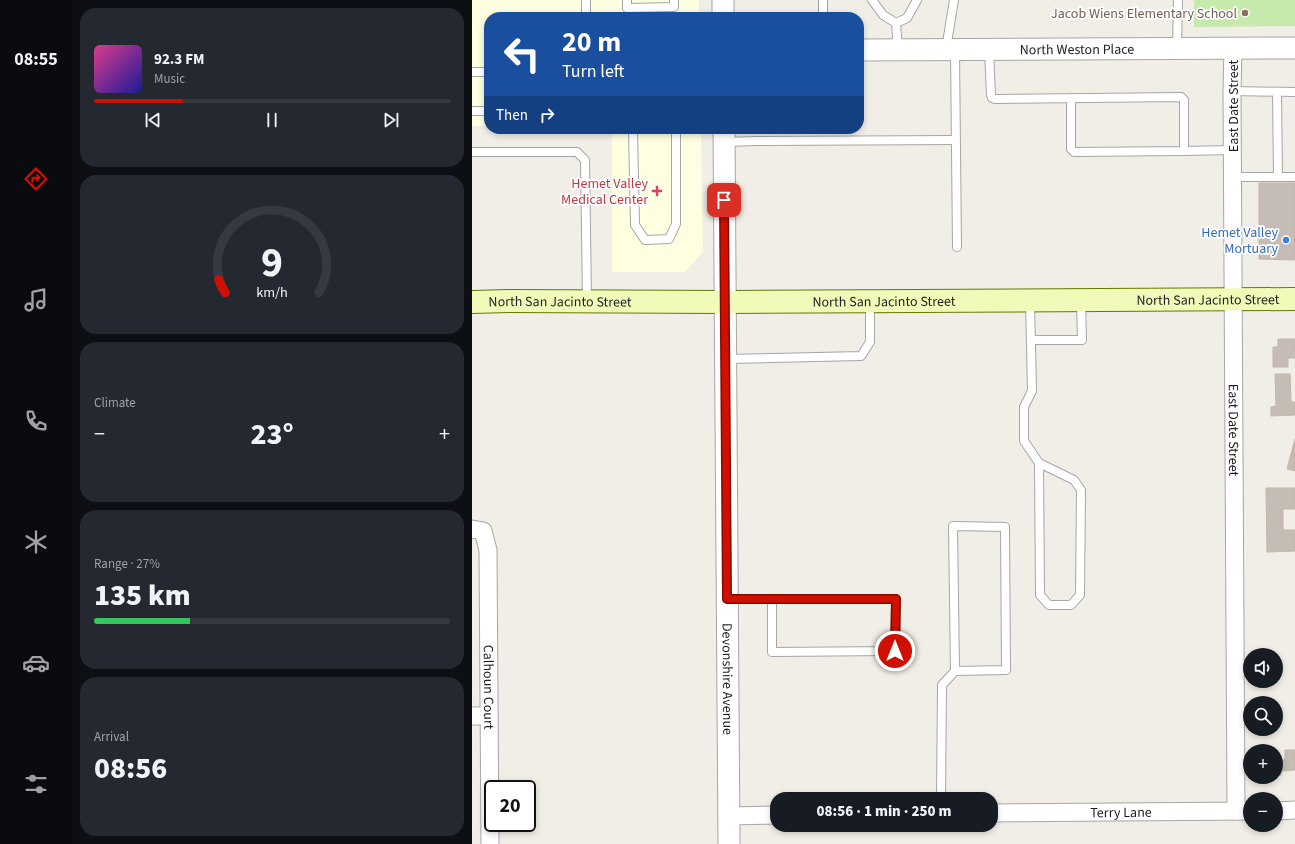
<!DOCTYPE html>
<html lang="en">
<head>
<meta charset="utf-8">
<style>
	:root { --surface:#171b24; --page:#242831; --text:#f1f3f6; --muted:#9ea1a6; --line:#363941; --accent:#cf1000 }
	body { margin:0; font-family:"Source Sans 3",sans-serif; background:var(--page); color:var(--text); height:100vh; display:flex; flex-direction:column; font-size:15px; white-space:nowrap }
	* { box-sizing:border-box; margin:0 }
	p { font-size:13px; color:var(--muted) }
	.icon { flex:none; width:22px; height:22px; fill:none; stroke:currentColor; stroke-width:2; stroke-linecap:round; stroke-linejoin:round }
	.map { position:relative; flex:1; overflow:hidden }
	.drawer { display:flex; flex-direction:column; gap:8px; padding:8px; background:#0d0f14; width:400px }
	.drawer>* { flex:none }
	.banner { position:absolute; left:12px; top:12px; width:380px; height:122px; border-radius:16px; box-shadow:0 2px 6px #0003; background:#1a4fa0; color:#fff; overflow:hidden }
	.fabs { position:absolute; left:771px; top:648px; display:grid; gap:8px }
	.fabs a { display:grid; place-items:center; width:40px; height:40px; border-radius:50%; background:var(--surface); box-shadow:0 2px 6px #0003; font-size:20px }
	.speed { position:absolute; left:12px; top:780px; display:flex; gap:8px; font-size:20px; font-weight:700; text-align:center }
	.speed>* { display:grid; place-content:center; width:52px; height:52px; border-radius:50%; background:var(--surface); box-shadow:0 2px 6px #0003; line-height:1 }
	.speed .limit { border:2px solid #111; border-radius:6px; background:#fff; color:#111 }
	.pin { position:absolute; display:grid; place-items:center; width:34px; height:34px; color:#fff; margin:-17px; border-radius:8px; box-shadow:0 2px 6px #0006 }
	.me { position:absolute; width:44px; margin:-22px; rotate:0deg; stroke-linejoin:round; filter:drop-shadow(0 0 3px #0008) }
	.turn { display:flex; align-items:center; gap:14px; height:84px; padding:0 12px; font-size:18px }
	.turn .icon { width:52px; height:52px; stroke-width:2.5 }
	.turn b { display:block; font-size:28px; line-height:34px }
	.then { display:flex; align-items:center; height:38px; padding:0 12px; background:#0003; gap:8px; font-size:15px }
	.big { font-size:30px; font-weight:800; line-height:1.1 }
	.drawer .card { flex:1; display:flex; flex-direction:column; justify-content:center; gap:6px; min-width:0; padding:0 14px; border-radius:16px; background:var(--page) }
	.drawer .dial { align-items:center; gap:0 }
	.dial svg { height:104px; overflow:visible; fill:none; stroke:var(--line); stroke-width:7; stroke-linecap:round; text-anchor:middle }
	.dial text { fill:var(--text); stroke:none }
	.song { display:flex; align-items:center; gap:12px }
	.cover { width:48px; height:48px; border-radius:6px; background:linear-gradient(135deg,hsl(330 70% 55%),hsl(240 70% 35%)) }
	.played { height:4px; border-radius:2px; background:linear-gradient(90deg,var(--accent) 25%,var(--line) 25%) }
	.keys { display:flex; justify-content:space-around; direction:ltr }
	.heat { display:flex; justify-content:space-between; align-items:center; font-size:22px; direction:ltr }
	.charge { height:6px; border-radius:3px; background:linear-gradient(90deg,#34c759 27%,var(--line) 0) }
	.trip { position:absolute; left:298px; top:792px; width:228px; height:40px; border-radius:16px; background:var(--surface); box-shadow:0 2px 6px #0003; font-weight:800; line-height:40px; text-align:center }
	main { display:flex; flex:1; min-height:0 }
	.dock { display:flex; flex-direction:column; width:72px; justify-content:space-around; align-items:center; background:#090b0e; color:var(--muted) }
	.dock .icon { width:28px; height:28px }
	.dock .selected { color:var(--accent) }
	.dock b { font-size:18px; color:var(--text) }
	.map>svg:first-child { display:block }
</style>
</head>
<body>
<main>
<nav class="dock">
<b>08:55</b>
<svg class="icon selected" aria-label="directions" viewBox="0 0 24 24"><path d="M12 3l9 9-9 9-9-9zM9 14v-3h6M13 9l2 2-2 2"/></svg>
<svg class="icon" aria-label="music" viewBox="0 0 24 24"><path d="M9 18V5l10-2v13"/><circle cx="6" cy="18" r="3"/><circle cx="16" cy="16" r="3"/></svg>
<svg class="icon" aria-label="phone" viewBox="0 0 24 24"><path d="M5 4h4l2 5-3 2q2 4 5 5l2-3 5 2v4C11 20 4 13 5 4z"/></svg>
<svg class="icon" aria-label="climate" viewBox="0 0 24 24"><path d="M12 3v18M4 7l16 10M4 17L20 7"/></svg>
<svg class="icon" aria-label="car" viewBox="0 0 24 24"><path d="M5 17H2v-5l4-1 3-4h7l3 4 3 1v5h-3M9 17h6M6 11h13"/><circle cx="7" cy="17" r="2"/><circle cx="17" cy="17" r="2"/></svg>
<svg class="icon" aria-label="filters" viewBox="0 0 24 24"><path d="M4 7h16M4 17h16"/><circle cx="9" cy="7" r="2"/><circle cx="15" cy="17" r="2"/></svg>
</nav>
<section class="drawer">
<div class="card">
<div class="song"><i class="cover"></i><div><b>92.3 FM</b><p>Music</p></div></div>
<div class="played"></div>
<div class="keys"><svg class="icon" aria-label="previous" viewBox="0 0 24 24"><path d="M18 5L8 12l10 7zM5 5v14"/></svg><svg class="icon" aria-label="pause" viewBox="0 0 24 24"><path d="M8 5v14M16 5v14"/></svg><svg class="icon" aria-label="next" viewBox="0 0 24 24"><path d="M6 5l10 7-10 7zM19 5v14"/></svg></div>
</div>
<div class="card dial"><svg viewBox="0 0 100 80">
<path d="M14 69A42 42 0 1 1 86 69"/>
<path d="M14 69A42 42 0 0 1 9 59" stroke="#cf1000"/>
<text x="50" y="56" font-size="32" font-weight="700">9</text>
<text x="50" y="72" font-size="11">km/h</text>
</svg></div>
<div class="card"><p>Climate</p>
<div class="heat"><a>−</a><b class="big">23°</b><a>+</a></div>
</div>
<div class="card"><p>Range · 27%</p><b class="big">135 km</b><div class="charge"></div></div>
<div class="card"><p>Arrival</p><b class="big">08:56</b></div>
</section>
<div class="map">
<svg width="823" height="844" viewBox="0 0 823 844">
	<rect width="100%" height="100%" fill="#f0eee6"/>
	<g fill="#fdffe0">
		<path d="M0,0h227v17h-210v109h-17z"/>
		<path d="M140,129h89l2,123 -18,20h-73z"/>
	</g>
	<path fill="#c6eaab" d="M722,0h101v26l-101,1z"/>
	<g fill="#c5bdb5" stroke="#c2b5a8">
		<path d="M787,183h36v77l-36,-1z"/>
		<path d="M806,339h17v19h-7v9h-15v-20h5z"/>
		<path d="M803,374h15l1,28h4v13l-24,1v-9l5,-1z"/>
		<path d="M823,439v32l-8,-2z"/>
		<path d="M794,488h29v21h-12v21h12v21l-28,1z"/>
		<path d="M813,750h10v20l-14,1v4h-5v-15h9z"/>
	</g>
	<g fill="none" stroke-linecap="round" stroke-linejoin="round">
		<g stroke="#a6a6a6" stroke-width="10">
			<g id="service">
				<path d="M114,0v17"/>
				<path d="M155,0v8l47,-1v-7"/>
				<path d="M351,0v17"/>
				<path d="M400,0l11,15 13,8"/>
				<path d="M424,23l11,-5 10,-18"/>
				<path d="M424,23l2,27"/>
				<path d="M705,48l1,-48"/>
				<path d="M474,49l8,-49"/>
				<path d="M517,50l2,45 1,3 3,1 186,-2 3,3v51l-110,1 -3,-3v-51"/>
				<path d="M483,51l2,196"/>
				<path d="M0,72h17"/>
				<path d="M760,91l63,1"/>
				<path d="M805,92l1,85"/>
				<path d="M0,111h17"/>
				<path d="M161,129l2,96 10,15 24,-1 7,-15v-95"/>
				<path d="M253,142l31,-1 199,-1"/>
				<path d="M712,151l48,-1"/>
				<path d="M0,152h105l8,8 2,141"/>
				<path d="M761,177h62"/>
				<path d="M558,301l2,90 -8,16v34l15,22 35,17 7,10 -1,105 -9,10h-22l-9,-10 -1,-132"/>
				<path d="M559,340h51l-1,-39"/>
				<path d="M254,359l135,-3 9,-14v-40"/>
				<path d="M256,599h168l-1,52 -123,1v-53"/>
				<path d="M469,799l1,-114 13,-14 -2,-145 52,1 1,143 -51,1"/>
			</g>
		</g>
		<g stroke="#a6a6a6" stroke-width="19">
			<g id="minor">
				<path id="s1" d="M761,49l-1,42 4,720"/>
				<path id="s2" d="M0,529l11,2 5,19 2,294"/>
				<path d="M0,716h17"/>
				<path d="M804,811l19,-1"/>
				<path id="s3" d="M519,813l259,-2"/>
				<path d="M256,816l49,-1"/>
			</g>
		</g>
		<g stroke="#a6a6a6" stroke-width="23">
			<g id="tertiary">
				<path d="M251,0v17"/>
				<path id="s4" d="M387,50l436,-2"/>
				<path id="s5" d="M252,129l5,715"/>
			</g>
		</g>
		<g stroke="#647904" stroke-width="24">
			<g id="secondary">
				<path id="s6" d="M0,302l37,-1 216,1 570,-3"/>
			</g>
		</g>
		<use href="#service" stroke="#fff" stroke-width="8"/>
		<use href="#minor" stroke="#fff" stroke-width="17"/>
		<use href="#tertiary" stroke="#fff" stroke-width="21"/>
		<use href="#secondary" stroke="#f2faba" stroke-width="22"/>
	</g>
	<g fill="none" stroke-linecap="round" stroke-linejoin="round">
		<g stroke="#870a00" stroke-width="10">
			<path id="route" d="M252,200l3,399h169l-1,52"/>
		</g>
		<use href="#route" stroke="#cf1000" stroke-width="7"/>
	</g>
	<circle fill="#8d6e63" stroke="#fff" stroke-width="1.5" cx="773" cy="13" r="4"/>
	<path fill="#e0444e" stroke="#fff" stroke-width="1.5" d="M183 185h4v4h4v4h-4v4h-4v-4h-4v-4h4z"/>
	<circle fill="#3f7fe0" stroke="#fff" stroke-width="1.5" cx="814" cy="240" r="4"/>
	<g text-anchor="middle" stroke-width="3.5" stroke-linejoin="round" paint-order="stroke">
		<g font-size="14" fill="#785e54" stroke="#fff" text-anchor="end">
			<text x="765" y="18">Jacob Wiens Elementary School</text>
		</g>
		<g font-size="14" fill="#1f1f1f" stroke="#fff">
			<text dy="5" stroke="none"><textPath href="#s4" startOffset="218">North Weston Place</textPath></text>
			<text transform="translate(761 106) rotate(-90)" y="5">East Date Street</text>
			<text dy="5" stroke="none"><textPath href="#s6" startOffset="736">North San Jacinto Street</textPath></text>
			<text dy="5" stroke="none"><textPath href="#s6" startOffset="412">North San Jacinto Street</textPath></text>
			<text dy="5" stroke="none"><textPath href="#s6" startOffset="88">North San Jacinto Street</textPath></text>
			<text dy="5" stroke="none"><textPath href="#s1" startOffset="381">East Date Street</textPath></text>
			<text dy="5" stroke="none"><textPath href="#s5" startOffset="550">Devonshire Avenue</textPath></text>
			<text dy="5" stroke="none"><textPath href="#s2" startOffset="168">Calhoun Court</textPath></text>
			<text dy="5" stroke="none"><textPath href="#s3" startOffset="130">Terry Lane</textPath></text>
		</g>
		<g font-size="14" fill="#be3a42" stroke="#fff" text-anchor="end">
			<text x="176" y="188">Hemet Valley<tspan x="176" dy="16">Medical Center</tspan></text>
		</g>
		<g font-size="14" fill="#366cbe" stroke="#fff" text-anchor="end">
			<text x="806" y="237">Hemet Valley<tspan x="806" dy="16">Mortuary</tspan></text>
		</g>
	</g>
</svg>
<div class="fabs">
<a><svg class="icon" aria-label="sound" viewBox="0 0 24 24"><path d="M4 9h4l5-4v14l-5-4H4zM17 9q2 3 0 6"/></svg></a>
<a><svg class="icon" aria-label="search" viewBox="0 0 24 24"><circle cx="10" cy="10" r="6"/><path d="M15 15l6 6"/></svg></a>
<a>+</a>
<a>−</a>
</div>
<div class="speed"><div class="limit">20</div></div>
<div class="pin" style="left:252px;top:200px;background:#d93025"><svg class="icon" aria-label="arrive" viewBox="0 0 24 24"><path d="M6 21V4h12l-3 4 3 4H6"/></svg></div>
<svg class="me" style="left:423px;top:651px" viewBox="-20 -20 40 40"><circle r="17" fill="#cf1000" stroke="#fff" stroke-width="3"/><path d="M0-11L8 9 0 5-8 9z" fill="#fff"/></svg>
<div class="trip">08:56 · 1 min · 250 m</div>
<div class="banner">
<div class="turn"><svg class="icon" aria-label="left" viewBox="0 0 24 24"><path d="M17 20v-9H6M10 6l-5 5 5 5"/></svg><div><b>20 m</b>Turn left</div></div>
<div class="then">Then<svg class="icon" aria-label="right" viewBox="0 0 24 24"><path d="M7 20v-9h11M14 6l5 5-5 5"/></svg></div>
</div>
</div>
</main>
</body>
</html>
